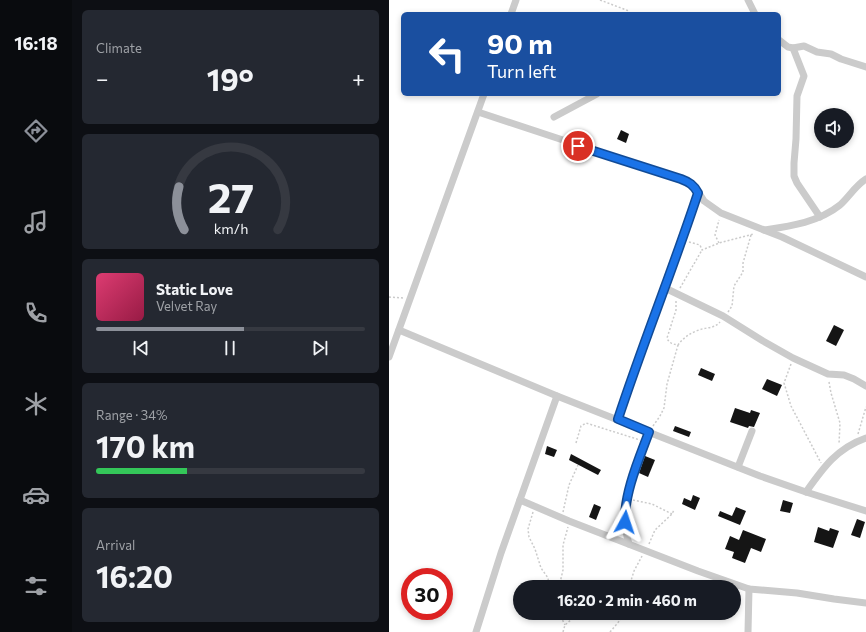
<!DOCTYPE html>
<html lang="en">
<head>
<meta charset="utf-8">
<style>
	:root { --surface:#171b24; --page:#242831; --text:#f1f3f6; --muted:#9ea1a6; --line:#363941; --accent:#8c9099 }
	body { margin:0; font-family:Commissioner,sans-serif; background:var(--page); color:var(--text); height:100vh; display:flex; flex-direction:column; font-size:15px; white-space:nowrap }
	* { box-sizing:border-box; margin:0 }
	p { font-size:13px; color:var(--muted) }
	.icon { flex:none; width:22px; height:22px; fill:none; stroke:currentColor; stroke-width:2; stroke-linecap:round; stroke-linejoin:round }
	.map { position:relative; flex:1; overflow:hidden }
	.details { display:flex; flex-direction:column; gap:10px; padding:10px; background:#0d0f14; width:317px }
	.details>* { flex:none }
	.guide { position:absolute; left:12px; top:12px; width:380px; height:84px; border-radius:6px; box-shadow:0 2px 6px #0003; background:#1a4fa0; color:#fff; overflow:hidden }
	.tools { position:absolute; left:425px; top:108px; display:grid; gap:8px }
	.tools a { display:grid; place-items:center; width:40px; height:40px; border-radius:50%; background:var(--surface); box-shadow:0 2px 6px #0003; font-size:20px }
	.speed { position:absolute; left:12px; top:568px; display:flex; gap:8px; font-size:20px; font-weight:700; text-align:center }
	.speed>* { display:grid; place-content:center; width:52px; height:52px; border-radius:50%; background:var(--surface); box-shadow:0 2px 6px #0003; line-height:1 }
	.speed .limit { border:6px solid #d22; background:#fff; color:#111 }
	.pin { position:absolute; display:grid; place-items:center; width:34px; height:34px; color:#fff; margin:-17px; border:2px solid #fff; border-radius:50%; box-shadow:0 1px 4px #0007 }
	.me { position:absolute; width:44px; margin:-22px; rotate:5deg; stroke-linejoin:round; filter:drop-shadow(0 0 3px #0008) }
	.turn { display:flex; align-items:center; gap:14px; height:84px; padding:0 20px; font-size:18px }
	.turn .icon { width:52px; height:52px; stroke-width:2.5 }
	.turn b { display:block; font-size:28px; line-height:34px }
	.big { font-size:30px; font-weight:700; line-height:1.1 }
	.details .card { flex:1; display:flex; flex-direction:column; justify-content:center; gap:6px; min-width:0; padding:0 14px; border-radius:6px; background:var(--page) }
	.details .dial { align-items:center; gap:0 }
	.dial svg { height:104px; overflow:visible; fill:none; stroke:var(--line); stroke-width:7; stroke-linecap:round; text-anchor:middle }
	.dial text { fill:var(--text); stroke:none }
	.song { display:flex; align-items:center; gap:12px }
	.cover { width:48px; height:48px; border-radius:6px; background:linear-gradient(135deg,hsl(340 70% 55%),hsl(340 70% 35%)) }
	.played { height:4px; border-radius:2px; background:linear-gradient(90deg,var(--accent) 55%,var(--line) 55%) }
	.keys { display:flex; justify-content:space-around; direction:ltr }
	.heat { display:flex; justify-content:space-between; align-items:center; font-size:22px; direction:ltr }
	.charge { height:6px; border-radius:3px; background:linear-gradient(90deg,#34c759 34%,var(--line) 0) }
	.trip { position:absolute; left:124px; top:580px; width:228px; height:40px; border-radius:20px; background:var(--surface); box-shadow:0 2px 6px #0003; font-weight:700; line-height:40px; text-align:center }
	main { display:flex; flex:1; min-height:0 }
	.menu { display:flex; flex-direction:column; width:72px; justify-content:space-around; align-items:center; background:#090b0e; color:var(--muted) }
	.menu .icon { width:28px; height:28px }
	.menu .selected { color:var(--accent) }
	.menu b { font-size:18px; color:var(--text) }
	.map>svg:first-child { display:block }
</style>
</head>
<body>
<main>
<nav class="menu">
<b>16:18</b>
<svg class="icon selected" aria-label="directions" viewBox="0 0 24 24"><path d="M12 3l9 9-9 9-9-9zM9 14v-3h6M13 9l2 2-2 2"/></svg>
<svg class="icon" aria-label="music" viewBox="0 0 24 24"><path d="M9 18V5l10-2v13"/><circle cx="6" cy="18" r="3"/><circle cx="16" cy="16" r="3"/></svg>
<svg class="icon" aria-label="phone" viewBox="0 0 24 24"><path d="M5 4h4l2 5-3 2q2 4 5 5l2-3 5 2v4C11 20 4 13 5 4z"/></svg>
<svg class="icon" aria-label="climate" viewBox="0 0 24 24"><path d="M12 3v18M4 7l16 10M4 17L20 7"/></svg>
<svg class="icon" aria-label="car" viewBox="0 0 24 24"><path d="M5 17H2v-5l4-1 3-4h7l3 4 3 1v5h-3M9 17h6M6 11h13"/><circle cx="7" cy="17" r="2"/><circle cx="17" cy="17" r="2"/></svg>
<svg class="icon" aria-label="filters" viewBox="0 0 24 24"><path d="M4 7h16M4 17h16"/><circle cx="9" cy="7" r="2"/><circle cx="15" cy="17" r="2"/></svg>
</nav>
<section class="details">
<div class="card"><p>Climate</p>
<div class="heat"><a>−</a><b class="big">19°</b><a>+</a></div>
</div>
<div class="card dial"><svg viewBox="0 0 100 80">
<path d="M14 69A42 42 0 1 1 86 69"/>
<path d="M14 69A42 42 0 0 1 10 36" stroke="#8c9099"/>
<text x="50" y="56" font-size="32" font-weight="700">27</text>
<text x="50" y="72" font-size="11">km/h</text>
</svg></div>
<div class="card">
<div class="song"><i class="cover"></i><div><b>Static Love</b><p>Velvet Ray</p></div></div>
<div class="played"></div>
<div class="keys"><svg class="icon" aria-label="previous" viewBox="0 0 24 24"><path d="M18 5L8 12l10 7zM5 5v14"/></svg><svg class="icon" aria-label="pause" viewBox="0 0 24 24"><path d="M8 5v14M16 5v14"/></svg><svg class="icon" aria-label="next" viewBox="0 0 24 24"><path d="M6 5l10 7-10 7zM19 5v14"/></svg></div>
</div>
<div class="card"><p>Range · 34%</p><b class="big">170 km</b><div class="charge"></div></div>
<div class="card"><p>Arrival</p><b class="big">16:20</b></div>
</section>
<div class="map">
<svg width="477" height="632" viewBox="0 0 477 632">
	<rect width="100%" height="100%" fill="#fff"/>
	<g fill="#151515">
		<path d="M232,130l8,4 -3,9 -9,-4z"/>
		<path d="M445,325l10,5 -8,16 -10,-5z"/>
		<path d="M312,368l14,6 -3,7 -14,-6z"/>
		<path d="M378,379l15,6 -5,11 -15,-7z"/>
		<path d="M346,408l15,5 1,-3 9,3 -6,14 -5,-1 -1,2 -18,-6z"/>
		<path d="M286,426l16,6 -2,5 -16,-6z"/>
		<path d="M158,446l10,4 -3,7 -9,-3z"/>
		<path d="M182,454l30,16 -3,5 -29,-15z"/>
		<path d="M256,456l10,4 -7,17 -9,-4z"/>
		<path d="M304,495l7,3 -5,12 -13,-6 2,-6 7,3z"/>
		<path d="M394,500l10,3 -3,10 -10,-2z"/>
		<path d="M205,504l7,3 -5,13 -7,-3z"/>
		<path d="M347,507l10,4 -6,14 -22,-9 2,-5 12,5z"/>
		<path d="M468,519l8,3 -5,16 -9,-3z"/>
		<path d="M429,527l11,4 1,-3 9,3 -6,17 -19,-6z"/>
		<path d="M354,530l23,9 -5,13 -10,-4 -6,15 -13,-5 2,-6 -9,-3 5,-13 9,4z"/>
	</g>
	<g fill="none" stroke-linecap="round" stroke-linejoin="round">
		<g stroke="#cbcbcb" stroke-width="1.5" stroke-dasharray="2 2" stroke-linecap="butt">
			<path d="M211,0l29,11"/>
			<path d="M300,242l11,3 2,5 17,-7 35,-9"/>
			<path d="M330,243l-4,-8 4,-15"/>
			<path d="M291,288l22,-38"/>
			<path d="M0,297l14,1"/>
			<path d="M287,301v9l-9,28c2,5 5,6 11,7 5,-7 12,-12 21,-15 7,-3 15,-1 21,-8"/>
			<path d="M339,312l4,-6 2,-20 9,-14v-9l8,-28"/>
			<path d="M402,364l-7,19 7,23 30,57"/>
			<path d="M440,382l2,11 9,30 -1,21"/>
			<path d="M264,426l7,-10 4,-8 3,-24 11,-39"/>
			<path d="M469,434l8,-27"/>
			<path d="M187,443l5,-17 5,-3 54,17"/>
			<path d="M244,500l19,4 20,10"/>
			<path d="M144,512l-5,17 1,8 6,12 6,19 7,10 1,9"/>
			<path d="M174,512l6,-27 9,-20"/>
			<path d="M260,544l6,-14 17,-16 2,-4"/>
			<path d="M170,587l4,-17v-25l5,-18"/>
			<path d="M240,587l5,-16 8,-15"/>
			<path d="M170,613l6,12"/>
			<path d="M174,632l2,-7 14,-12"/>
			<path d="M221,632l11,-13 2,-6"/>
		</g>
		<g stroke="#cbcbcb" stroke-width="7">
			<path d="M359,0l7,14"/>
			<path d="M122,14l5,-14"/>
			<path d="M390,40l9,7 5,1 11,-2 13,6 14,2 10,5 25,8"/>
			<path d="M404,48l11,28 -7,20 -1,43 -2,24v13l3,7 23,34"/>
			<path d="M89,112l203,67 8,3 6,5 9,14 17,12 61,24 84,40"/>
			<path d="M165,117l43,-23"/>
			<path d="M375,230c27,-4 55,-8 76,-25 9,-8 15,-19 26,-26"/>
			<path d="M276,288l58,28 40,25 30,17 35,16 16,1 10,4 12,7"/>
			<path d="M10,330l158,66 203,80 46,16 60,19"/>
			<path d="M0,357l95,-263"/>
			<path d="M229,419l80,-226"/>
			<path d="M349,467l14,-36"/>
			<path d="M417,492c17,-24 31,-44 60,-54"/>
			<path d="M131,500l49,21 129,50 51,18 48,4 37,6 32,4"/>
			<path d="M240,544c-3,-10 -5,-20 -4,-31 1,-25 15,-57 24,-81"/>
			<path d="M87,632l25,-79 56,-157"/>
			<path d="M359,632l1,-43"/>
		</g>
	</g>
	<g fill="none" stroke-linecap="round" stroke-linejoin="round">
		<g stroke="#114b97" stroke-width="10">
			<path id="route" d="M189,146l103,33c8,3 13,6 17,14 -25,76 -55,150 -80,226l31,13c-10,27 -25,61 -24,90"/>
		</g>
		<use href="#route" stroke="#1a73e8" stroke-width="7"/>
	</g>
</svg>
<div class="tools">
<a><svg class="icon" aria-label="sound" viewBox="0 0 24 24"><path d="M4 9h4l5-4v14l-5-4H4zM17 9q2 3 0 6"/></svg></a>
</div>
<div class="speed"><div class="limit">30</div></div>
<div class="pin" style="left:189px;top:146px;background:#d93025"><svg class="icon" aria-label="arrive" viewBox="0 0 24 24"><path d="M6 21V4h12l-3 4 3 4H6"/></svg></div>
<svg class="me" style="left:236px;top:522px" viewBox="-20 -20 40 40"><path d="M0-17L14 15 0 8-14 15z" fill="#1a73e8" stroke="#fff" stroke-width="4"/></svg>
<div class="trip">16:20 · 2 min · 460 m</div>
<div class="guide">
<div class="turn"><svg class="icon" aria-label="left" viewBox="0 0 24 24"><path d="M17 20v-9H6M10 6l-5 5 5 5"/></svg><div><b>90 m</b>Turn left</div></div>
</div>
</div>
</main>
</body>
</html>
